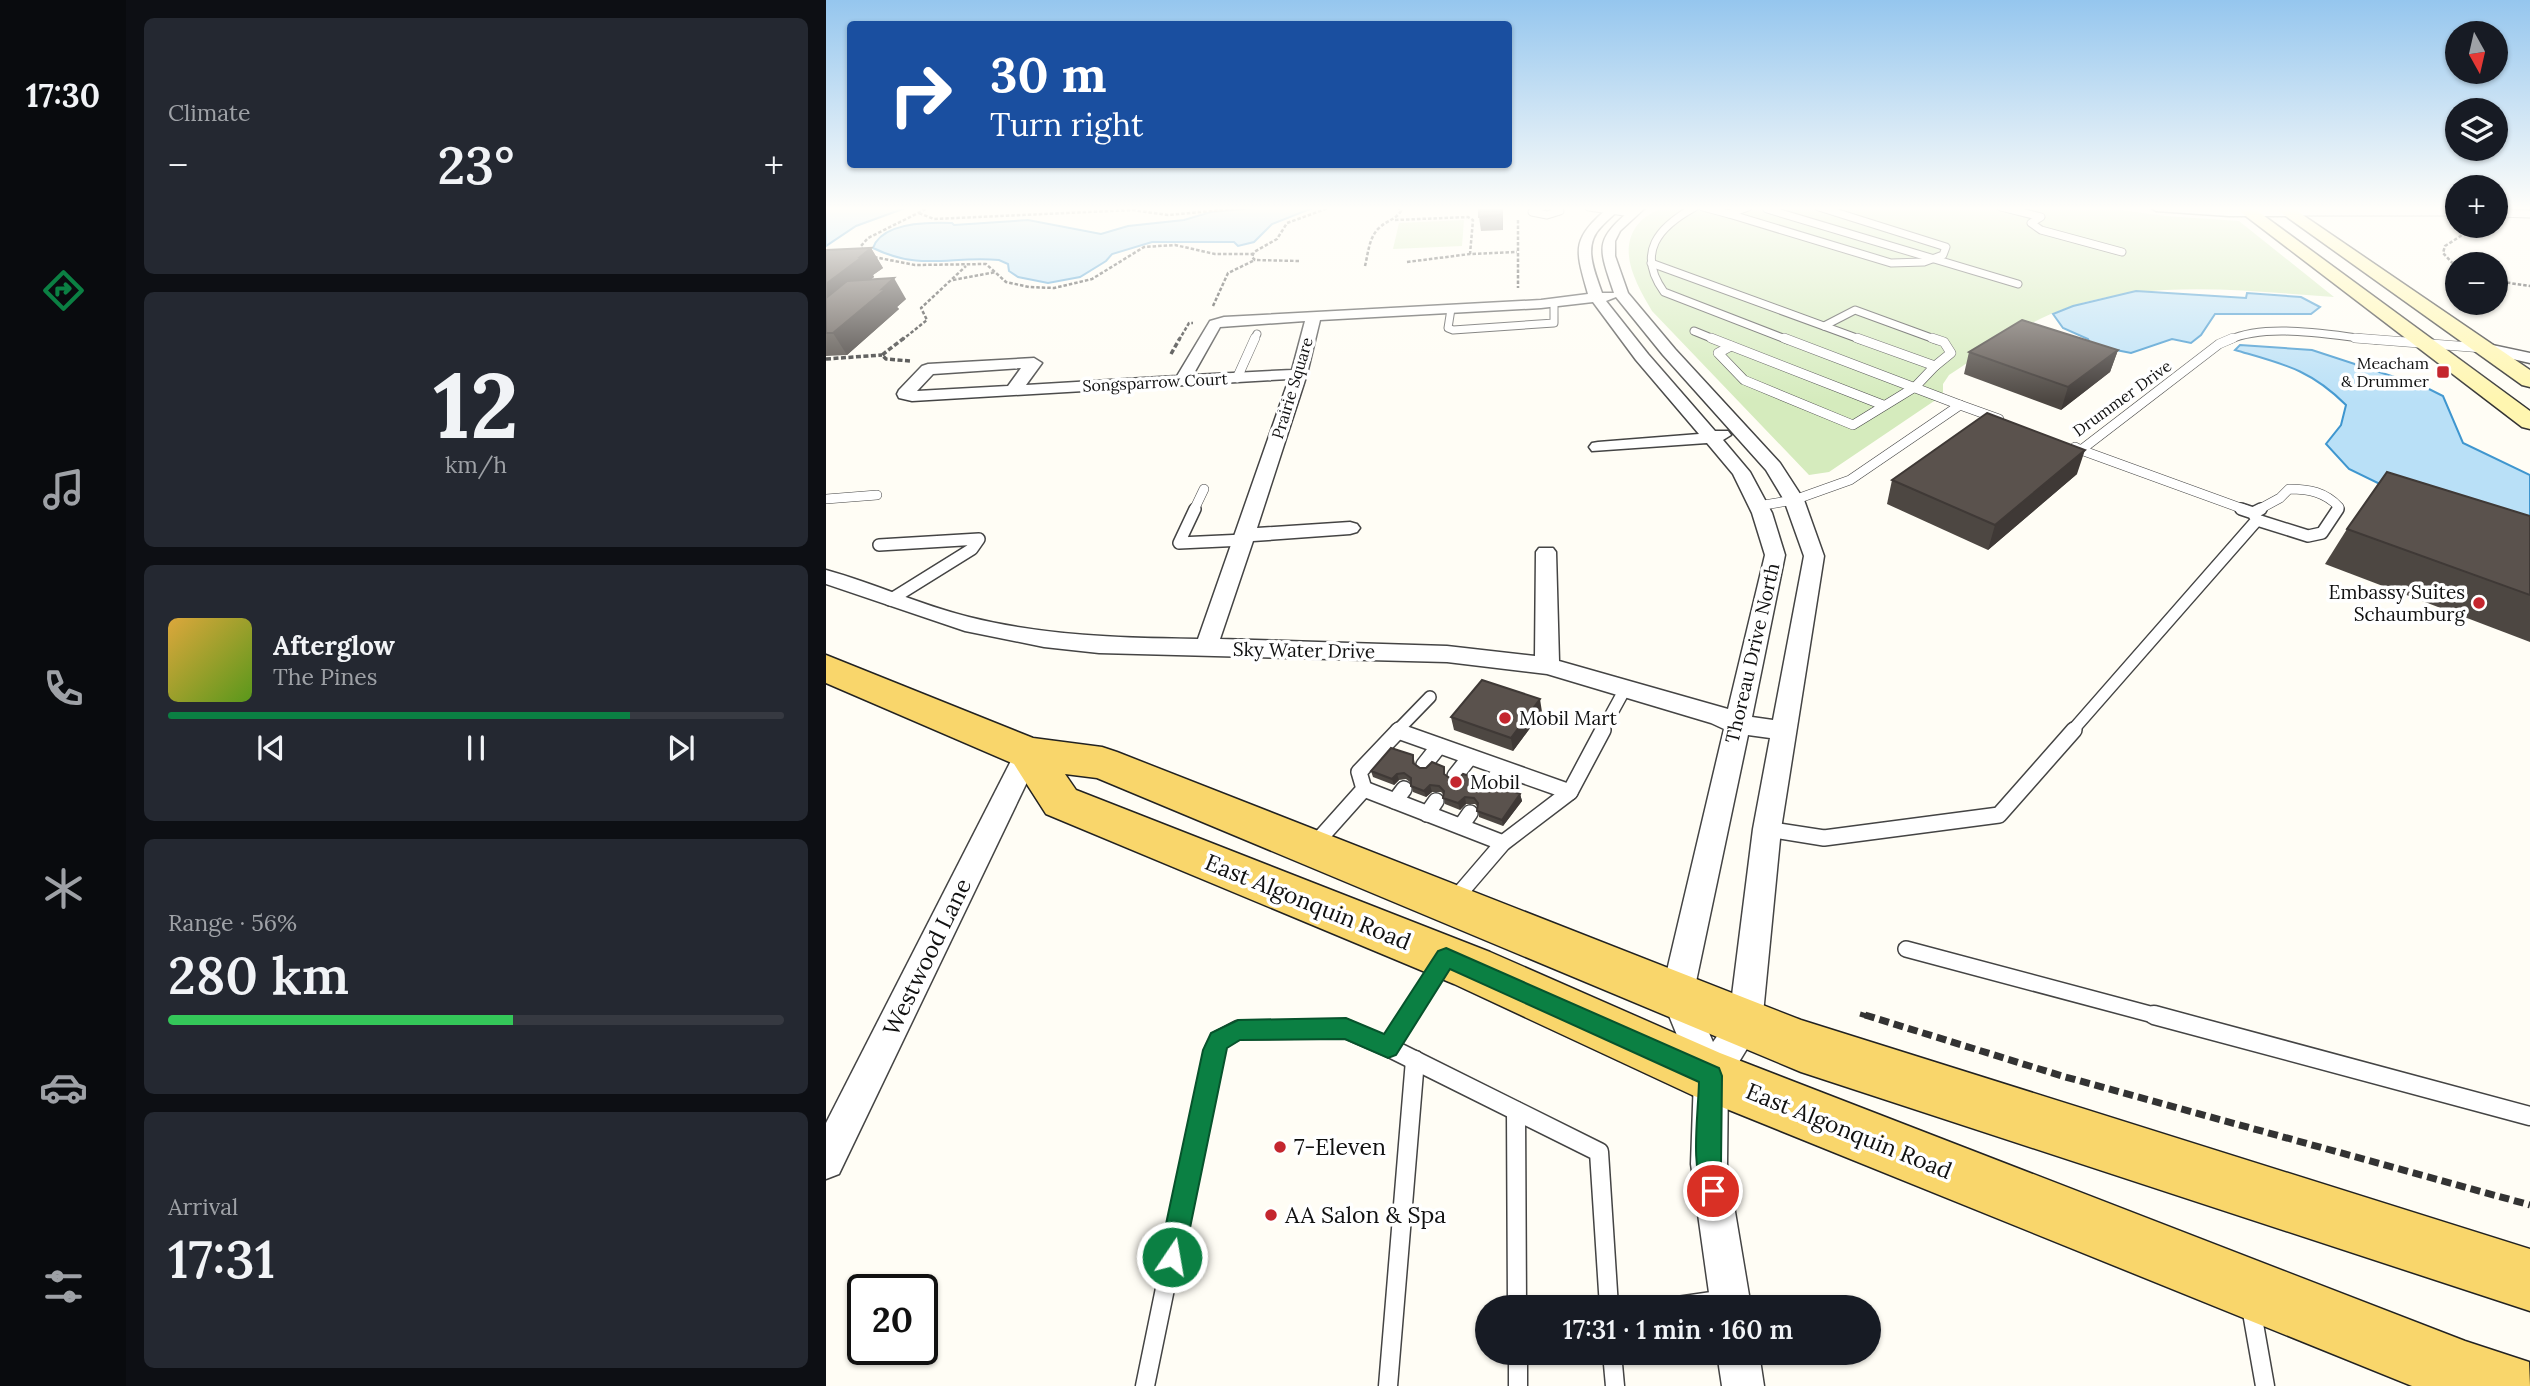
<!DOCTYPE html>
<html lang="en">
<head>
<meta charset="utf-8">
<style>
	:root { --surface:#171b24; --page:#242831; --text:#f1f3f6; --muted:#9ea1a6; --line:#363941; --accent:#0b8043 }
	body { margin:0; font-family:Lora,serif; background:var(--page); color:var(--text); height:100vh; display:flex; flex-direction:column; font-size:26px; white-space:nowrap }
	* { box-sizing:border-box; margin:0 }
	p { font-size:23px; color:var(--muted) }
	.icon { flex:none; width:38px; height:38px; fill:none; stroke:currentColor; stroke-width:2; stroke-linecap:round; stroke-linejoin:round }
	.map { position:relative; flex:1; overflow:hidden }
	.sheet { display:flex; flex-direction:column; gap:18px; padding:18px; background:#0d0f14; width:700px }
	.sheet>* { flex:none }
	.banner { position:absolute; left:21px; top:21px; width:665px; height:147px; border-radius:7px; box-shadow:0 2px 5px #0004; background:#1a4fa0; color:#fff; overflow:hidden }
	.needle { width:46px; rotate:172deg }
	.tools { position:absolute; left:1619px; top:21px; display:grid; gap:14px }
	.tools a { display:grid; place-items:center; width:63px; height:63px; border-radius:50%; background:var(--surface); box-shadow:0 2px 5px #0004; font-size:35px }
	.speed { position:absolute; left:21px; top:1274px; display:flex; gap:14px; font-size:35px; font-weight:700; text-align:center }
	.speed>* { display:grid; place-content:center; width:91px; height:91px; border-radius:50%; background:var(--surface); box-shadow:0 2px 5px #0004; line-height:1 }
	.speed .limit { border:4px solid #111; border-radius:10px; background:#fff; color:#111 }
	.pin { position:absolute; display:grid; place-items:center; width:60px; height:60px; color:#fff; margin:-30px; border:4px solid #fff; border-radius:50%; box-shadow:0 2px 7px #0007 }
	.me { position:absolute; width:77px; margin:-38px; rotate:12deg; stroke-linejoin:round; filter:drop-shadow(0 0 5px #0008) }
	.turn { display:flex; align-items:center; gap:24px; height:147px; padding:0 28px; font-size:32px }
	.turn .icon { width:91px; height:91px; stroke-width:2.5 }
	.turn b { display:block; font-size:49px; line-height:60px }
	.big { font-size:52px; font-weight:600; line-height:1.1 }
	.sheet .widget { flex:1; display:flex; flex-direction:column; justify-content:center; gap:10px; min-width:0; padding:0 24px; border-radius:10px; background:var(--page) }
	.sheet .dial { align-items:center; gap:0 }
	.dial b { font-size:91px; line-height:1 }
	.song { display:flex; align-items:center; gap:21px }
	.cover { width:84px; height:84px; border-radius:10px; background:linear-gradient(135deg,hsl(40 70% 55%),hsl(90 70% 35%)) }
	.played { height:7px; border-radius:4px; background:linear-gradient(90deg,var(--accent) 75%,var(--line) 75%) }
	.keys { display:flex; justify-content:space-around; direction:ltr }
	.heat { display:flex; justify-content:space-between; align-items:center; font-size:38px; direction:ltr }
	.charge { height:10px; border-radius:5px; background:linear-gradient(90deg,#34c759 56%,var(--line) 0) }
	.trip { position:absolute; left:649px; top:1295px; width:406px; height:70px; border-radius:35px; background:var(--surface); box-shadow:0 2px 5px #0004; font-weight:600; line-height:70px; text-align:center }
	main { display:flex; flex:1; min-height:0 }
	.dock { display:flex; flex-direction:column; width:126px; justify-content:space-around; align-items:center; background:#090b0e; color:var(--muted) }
	.dock .icon { width:49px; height:49px }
	.dock .current { color:var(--accent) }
	.dock b { font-size:32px; color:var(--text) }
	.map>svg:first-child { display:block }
</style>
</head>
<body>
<main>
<nav class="dock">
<b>17:30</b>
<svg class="icon current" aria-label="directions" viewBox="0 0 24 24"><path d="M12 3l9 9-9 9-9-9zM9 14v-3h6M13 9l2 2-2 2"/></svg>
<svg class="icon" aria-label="music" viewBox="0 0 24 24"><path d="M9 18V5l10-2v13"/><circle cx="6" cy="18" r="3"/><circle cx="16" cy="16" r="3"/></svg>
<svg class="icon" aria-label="phone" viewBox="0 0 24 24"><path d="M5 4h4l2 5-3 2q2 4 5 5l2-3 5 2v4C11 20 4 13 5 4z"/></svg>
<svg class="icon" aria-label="climate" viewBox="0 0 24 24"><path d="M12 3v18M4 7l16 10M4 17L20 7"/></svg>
<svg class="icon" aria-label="car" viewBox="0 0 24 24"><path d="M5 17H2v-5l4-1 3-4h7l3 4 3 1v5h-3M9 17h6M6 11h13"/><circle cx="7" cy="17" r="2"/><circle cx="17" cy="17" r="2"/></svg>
<svg class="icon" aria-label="filters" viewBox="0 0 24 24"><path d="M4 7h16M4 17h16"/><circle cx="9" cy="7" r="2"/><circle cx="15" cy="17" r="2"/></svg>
</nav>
<section class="sheet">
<div class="widget"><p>Climate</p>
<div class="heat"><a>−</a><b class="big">23°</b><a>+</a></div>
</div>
<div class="widget dial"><b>12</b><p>km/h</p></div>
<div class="widget">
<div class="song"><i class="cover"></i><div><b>Afterglow</b><p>The Pines</p></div></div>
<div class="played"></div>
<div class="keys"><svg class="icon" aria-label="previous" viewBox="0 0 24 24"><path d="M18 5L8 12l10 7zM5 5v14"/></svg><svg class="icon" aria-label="pause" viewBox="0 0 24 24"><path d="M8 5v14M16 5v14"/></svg><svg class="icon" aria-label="next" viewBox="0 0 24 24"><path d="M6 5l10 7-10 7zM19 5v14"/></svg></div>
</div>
<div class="widget"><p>Range · 56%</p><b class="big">280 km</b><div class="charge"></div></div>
<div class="widget"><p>Arrival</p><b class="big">17:31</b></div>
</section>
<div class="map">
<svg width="1704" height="1386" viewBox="0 0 1704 1386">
	<rect width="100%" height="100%" fill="#fffdf5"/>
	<g fill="#d5ebbd">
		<path d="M837,207h434l69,9 73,5 95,76c-87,-6 -180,-18 -265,10 -44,15 -82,43 -120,68l-6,9v11l-114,77 -20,3 -157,-164c-15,-26 -37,-62 -12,-89 5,-6 16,-11 23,-15z"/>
		<path d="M638,220l-2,26 -69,3 6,-26z"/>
	</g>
	<g fill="#b9e0f7" stroke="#3f96cf" stroke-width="2">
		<path d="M0,207h82l-52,19 -30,20z"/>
		<path d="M443,207h46l-43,17 -18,18 -16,4 -4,-4h-82l-40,12 -6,7 -26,16 -32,6 -30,-6 -9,-6 -1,-7 -9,-4c-47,-5 -77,12 -126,-12 9,-26 56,-26 79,-25l2,2 74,-5 73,14 27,-8 56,-6 27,-8z"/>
		<path d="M1310,291l110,7 1,-5 54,4 19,10 -9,7h-96l-14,21 -10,8 -19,-4 -41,14 -40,-8 -3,-6 -25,-11 -10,-14 20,-8z"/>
		<path d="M1414,345l72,5 113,37 18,9 20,47 67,32v42l-144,-30 -37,-18 -23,-25 15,-19 5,-20c-36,-36 -63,-41 -111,-55z"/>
	</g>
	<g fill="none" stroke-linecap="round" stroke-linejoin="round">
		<g stroke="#444" stroke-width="9">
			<g id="service-far4">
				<path d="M716,207l-10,5 15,3 13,-4 -7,-4"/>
				<path d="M763,207l43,6"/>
				<path d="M869,207c-37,20 -59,46 -31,85l124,48"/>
				<path d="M877,207l26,7 19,-7"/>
				<path d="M1175,207l40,10 -10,6 10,7 81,22"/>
				<path d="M941,209l251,75"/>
				<path d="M1462,212h169"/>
				<path d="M1670,213l34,1"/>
				<path d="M903,214l162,49 33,-1 19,-7 3,-8 -127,-40"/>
				<path d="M825,263l211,77"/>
				<path d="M625,309l-3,19 5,2 101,-7v-20"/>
				<path d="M998,326l31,-16 82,30"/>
				<path d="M868,331l22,9"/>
				<path d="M428,340l3,-6"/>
				<path d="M1403,340c40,-18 104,-4 148,0"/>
			</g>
		</g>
		<g stroke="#444" stroke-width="10">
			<g id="service-far3">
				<path d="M885,338l172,67"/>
				<path d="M958,338l176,67"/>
				<path d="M1106,338l12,4 7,11 -16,13"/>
				<path d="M1529,338l128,10"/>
				<path d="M905,346l-13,7 26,27 109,45 62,-38 20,-21 -78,-28"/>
				<path d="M411,378l18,-40"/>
				<path d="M1249,447l6,3 138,-106 14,-6"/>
				<path d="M1255,450l165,60"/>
				<path d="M0,499l51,-4"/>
				<path d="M932,506l36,-6 56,-20 110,-75 39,14"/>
				<path d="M368,510l10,-21"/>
				<path d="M1432,510l22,-12 9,-9c20,0 36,3 50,18l-2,3"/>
			</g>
		</g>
		<g stroke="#444" stroke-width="14">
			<g id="service-far2">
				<path d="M369,509l-16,34 65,-3"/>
				<path d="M1427,513l8,-4"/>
				<path d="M1431,520l51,16 14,-3 16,-24"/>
				<path d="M53,545l100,-6 -7,10 -82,51"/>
				<path d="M571,731l33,-34"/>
				<path d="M776,731l23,-42"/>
				<path d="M1246,731l185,-211 -4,-7 -12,-4"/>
			</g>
		</g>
		<g stroke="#444" stroke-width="18">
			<g id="service-far1">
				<path d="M572,731l172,61"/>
				<path d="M598,765l15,-19"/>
				<path d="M629,776l15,-19"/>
				<path d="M661,788l15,-19"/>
				<path d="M538,789l139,54"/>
				<path d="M569,801l9,-12"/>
				<path d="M601,814l9,-13"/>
				<path d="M635,826l9,-13"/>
				<path d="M941,829l57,9 175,-23 75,-85"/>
				<path d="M488,845l50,-56 -5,-17 40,-42"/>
				<path d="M628,900l49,-57 67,-51 33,-62"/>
				<path d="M1080,949l255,68"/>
				<path d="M581,1017l35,-53"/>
			</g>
		</g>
		<g stroke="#444" stroke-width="21">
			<g id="service">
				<path d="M583,1015l-21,32 211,105 10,155"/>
				<path d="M1328,1015l376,101"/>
				<path d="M690,1111l1,196"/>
				<path d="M845,1307l55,-8"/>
				<path d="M1425,1307l14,79"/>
				<path d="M692,1353v33"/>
				<path d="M786,1353l3,33"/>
				<path d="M319,1386l69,-336 5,-10 19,-10 108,-1 42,18"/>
				<path d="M562,1386l27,-326"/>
			</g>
		</g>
		<g stroke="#444" stroke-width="3">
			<g id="minor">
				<path d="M783,207h13c-7,7 -15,13 -21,20 -19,19 -6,45 1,66h12c-16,-48 -20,-52 20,-86h12l-26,24 -5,10v15l13,37 47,56 105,114 24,37 20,56 -43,273 -19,195 -34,56 -1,84 24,143h-40l-20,-143 3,-87 -33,-81 63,-267 -13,-6 -164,-49 -100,-12 -348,-9 -55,-6 -79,-16 -139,-47v-14c48,13 94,35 143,47 75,19 152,21 229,22l91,-260 -377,22 -13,-3 -2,-4 2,-4 23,-24 6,-2 106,-6 8,5 -16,22 151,-9 33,-55 14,-4 317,-17 47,-6c-13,-46 -17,-54 21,-87zM790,297l47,58 103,115 18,30 20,56 -31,164 -21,-3 33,-162 -13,-42 -22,-41 -27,-32 8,-5 -3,-4h-13l-67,-77 -42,-53zM767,302l43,58 63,74 -101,8 -6,1 -3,4 3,4 115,-8 26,31 19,39 13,42 -37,154 -169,-48 -3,-109 -3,-4h-14l-3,4 -1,104 -88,-10 -227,-7 33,-98 97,-7 7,-2 3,-4 -3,-4 -7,-2 -93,6 50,-154 13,-54 221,-12zM479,321l-13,49 -99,5 27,-48zM195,368l-13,18 -91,5 16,-17zM922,735l22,3 -17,91 -24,190 -16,23 -20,-46z"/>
				<path d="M1324,207l138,1 6,4 -6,4h-59l-73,-5z"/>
				<path d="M1657,343l47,10v10l-52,-12 -3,-3z"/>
				<path d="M202,743l9,3 4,7 -202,421 -13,5v-56l189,-370 4,-7z"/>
				<path d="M891,1353h42l5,33h-42z"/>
			</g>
		</g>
		<g stroke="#333" stroke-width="3">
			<g id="secondary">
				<path d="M1408,207h18l278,204v18l-8,-2z"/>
				<path d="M1447,207h18l239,163v17l-8,-2z"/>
			</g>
		</g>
		<g stroke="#222" stroke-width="3">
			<path id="primary" d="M0,655l207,83 69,9 15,5 684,268 729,229v62l-729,-239 -704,-294 -32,-4 11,16 414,162 230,101 745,288 64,21 1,24h-118l-720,-291 -238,-111 -408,-170 -32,-50 -188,-81z"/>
		</g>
		<g stroke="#333" stroke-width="2.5" stroke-dasharray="3.5 2" stroke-linecap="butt">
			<path d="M93,213l15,6 199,-9 35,5 87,-8"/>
			<path d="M569,220l73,-3 5,3 -3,34"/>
			<path d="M692,220v68"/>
			<path d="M37,251l-2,-5 7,-8 62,-31"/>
			<path d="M48,257l41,8 71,-1 20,18 23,5 25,1 38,-9 52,-32 31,-2 40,9h38"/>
			<path d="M473,261l-44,-1 -3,-3 2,-5 23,-13 10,-16 44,-16"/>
			<path d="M581,262l63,-8 47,-2"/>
			<path d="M539,266c3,-12 4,-29 14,-38 8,-8 15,-7 22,-17l-3,-4"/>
			<path d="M1631,268l-14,-15 2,-7 22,-14 21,-5"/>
			<path d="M127,280l43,-8"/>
			<path d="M1670,281l34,5"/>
			<path d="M387,306l15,-33 27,-13"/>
			<path d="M76,340l25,-20 -6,-12 45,-42"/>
			<path d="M353,340l10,-17h4"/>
		</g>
		<g stroke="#333" stroke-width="3.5" stroke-dasharray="5 2.5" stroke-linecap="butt">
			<path d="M78,338l-22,17 4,4 24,2"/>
			<path d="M345,354l9,-16"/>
			<path d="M0,359l56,-4"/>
		</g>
		<path stroke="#333" stroke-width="5" stroke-dasharray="8 4.5" stroke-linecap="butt" d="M1034,1014l10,3"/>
		<path stroke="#333" stroke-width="7" stroke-dasharray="10 5" stroke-linecap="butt" d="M1039,1015l197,61 468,129"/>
		<use href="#service-far4" stroke="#fff" stroke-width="7"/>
		<use href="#service-far3" stroke="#fff" stroke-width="9"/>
		<use href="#service-far2" stroke="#fff" stroke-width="11"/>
		<use href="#service-far1" stroke="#fff" stroke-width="15"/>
		<use href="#service" stroke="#fff" stroke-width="18"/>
		<use href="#minor" fill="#fff" fill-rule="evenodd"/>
		<use href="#secondary" fill="#fff6b0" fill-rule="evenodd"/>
		<use href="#primary" fill="#f9d66b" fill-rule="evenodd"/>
	</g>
	<g fill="#4d4742">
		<path d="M677,207v23l-22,1 -2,-14z"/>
		<path d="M45,248l12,20 -10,7 1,2 -4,3 36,19 -9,8 2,2 -52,46 -21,1v-106z"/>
		<path d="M1292,350l-8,22 -49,38 -97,-36 5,-22z"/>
		<path d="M1251,474l-89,76 -101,-46 5,-24z"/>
		<path d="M1704,516v126l-205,-78 22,-35z"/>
		<path d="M716,712l-29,39 -59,-21 -3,-13z"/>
		<path d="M587,755l2,9 5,4 26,7 5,4 27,8 5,4 37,3 2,7 -19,25 -24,-9 -1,-10 -3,-3h-9l-6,6 -15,-6 -1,-9 -3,-3h-9l-6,5 -13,-5 -2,-9 -5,-4 -7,1 -5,5 -21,-8 -2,-6z"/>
	</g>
	<g fill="#3f3936">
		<path d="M675,207h2v23l-2,-15z"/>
		<path d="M45,248l12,20 -10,7 1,2 -48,39v-32z"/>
		<path d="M68,278l12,21 -9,8 2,2 -52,46 -14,-22z"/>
		<path d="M1292,350l-8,22 -49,38 7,-23z"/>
		<path d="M1259,450l-8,24 -89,76 7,-25z"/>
		<path d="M714,699l2,13 -29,39 -2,-13z"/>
		<path d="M571,774l2,6 -5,5 -2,-6z"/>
		<path d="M604,785l2,7 -6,5 -2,-6z"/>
		<path d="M694,794l2,7 -19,25 -1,-6z"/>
		<path d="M639,797l1,7 -6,6 -2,-7z"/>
	</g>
	<g fill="#5a524d" stroke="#3f3936" stroke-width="2">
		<path d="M653,207h22v8l-22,2z"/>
		<path d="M45,248l-11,9h2l-36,27v-34z"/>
		<path d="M68,278l-12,11 5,-1 -54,45h-7v-35l21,-17z"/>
		<path d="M1196,320l96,30 -50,37 -99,-35z"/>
		<path d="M1161,413l98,37 -90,75 -103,-45z"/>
		<path d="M1561,472l143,44v79l-183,-66z"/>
		<path d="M656,680l58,19 -29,39 -60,-21z"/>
		<path d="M565,748l22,7v8l7,5h6l6,-6 12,5v7l7,5h7l5,-5 13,4v8l7,5h7l6,-6 24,9 -18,26 -25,-9 1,-8 -4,-5 -9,-1 -7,6 -15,-5 1,-7 -5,-5 -9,-1 -6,6 -13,-5v-8l-7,-5 -7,1 -5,5 -21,-8z"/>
	</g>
	<linearGradient id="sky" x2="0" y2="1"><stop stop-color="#95c6ee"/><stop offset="0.52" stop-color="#fffefa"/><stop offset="1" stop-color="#fffefa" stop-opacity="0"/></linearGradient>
	<rect width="1704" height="401" fill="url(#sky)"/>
	<path fill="#0b8043" stroke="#07532c" stroke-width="2" d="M620,948l273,120 3,8 -1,88 4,27 -3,9 -9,3 -8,-3c-15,-35 -7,-81 -6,-118l-249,-113 -54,86 -8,3 -43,-19 -105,1 -13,8 -43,209 -3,9 -9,3 -9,-3 -4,-9 44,-207 8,-17 27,-13 108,-2 38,16 54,-83z"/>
	<g fill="#c4262e" stroke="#fff" stroke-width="2.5">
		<rect x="1610" y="365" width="14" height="14" rx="3.5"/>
		<circle cx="1653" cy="603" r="7"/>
		<circle cx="679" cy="718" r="7"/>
		<circle cx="630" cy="782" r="7"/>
		<circle cx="454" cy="1147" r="7"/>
		<circle cx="445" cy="1215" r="7"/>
	</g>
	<g text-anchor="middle" stroke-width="7" stroke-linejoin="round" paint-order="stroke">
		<g font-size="16" fill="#111" stroke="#fff" text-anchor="end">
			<text x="1603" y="369">Meacham<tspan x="1603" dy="18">&amp; Drummer</tspan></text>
		</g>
		<g font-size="16" fill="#111" stroke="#fff">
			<text transform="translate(329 382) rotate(-3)" y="6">Songsparrow Court</text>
			<text transform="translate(466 388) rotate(-73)" y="6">Prairie Square</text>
			<text transform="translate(1296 398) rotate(-36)" y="6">Drummer Drive</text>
		</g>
		<g font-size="19" fill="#111" stroke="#fff" text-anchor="start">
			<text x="1639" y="599" text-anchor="end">Embassy Suites<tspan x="1639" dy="22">Schaumburg</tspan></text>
			<text x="693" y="725">Mobil Mart</text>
			<text x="644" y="789">Mobil</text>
		</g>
		<g font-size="19" fill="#111" stroke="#fff">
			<text transform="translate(478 650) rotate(1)" y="7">Sky Water Drive</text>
			<text transform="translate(926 653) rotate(-77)" y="7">Thoreau Drive North</text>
		</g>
		<g font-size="23" fill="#111" stroke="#fff">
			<text transform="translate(482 902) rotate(22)" y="8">East Algonquin Road</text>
			<text transform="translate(101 957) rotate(-64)" y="8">Westwood Lane</text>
			<text transform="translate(1023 1131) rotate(22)" y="8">East Algonquin Road</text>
		</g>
		<g font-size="23" fill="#111" stroke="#fff" text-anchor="start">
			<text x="468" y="1155">7-Eleven</text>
			<text x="459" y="1223">AA Salon &amp; Spa</text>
		</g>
	</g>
</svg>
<div class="tools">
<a><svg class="needle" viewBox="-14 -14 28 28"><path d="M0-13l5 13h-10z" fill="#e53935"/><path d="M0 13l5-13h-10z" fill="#9ea1a6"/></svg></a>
<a><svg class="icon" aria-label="layers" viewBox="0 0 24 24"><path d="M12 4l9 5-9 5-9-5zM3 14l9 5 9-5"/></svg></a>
<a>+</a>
<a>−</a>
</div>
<div class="speed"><div class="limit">20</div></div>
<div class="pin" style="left:887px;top:1191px;background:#d93025"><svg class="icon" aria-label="arrive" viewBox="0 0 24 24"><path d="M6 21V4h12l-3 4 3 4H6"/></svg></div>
<svg class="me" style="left:346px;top:1257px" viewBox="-20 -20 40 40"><circle r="17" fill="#0b8043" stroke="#fff" stroke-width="3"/><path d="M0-11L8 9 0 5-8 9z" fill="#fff"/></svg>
<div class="trip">17:31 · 1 min · 160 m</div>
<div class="banner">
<div class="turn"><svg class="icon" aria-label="right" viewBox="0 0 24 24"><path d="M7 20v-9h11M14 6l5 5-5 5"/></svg><div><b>30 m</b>Turn right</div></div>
</div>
</div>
</main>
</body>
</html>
